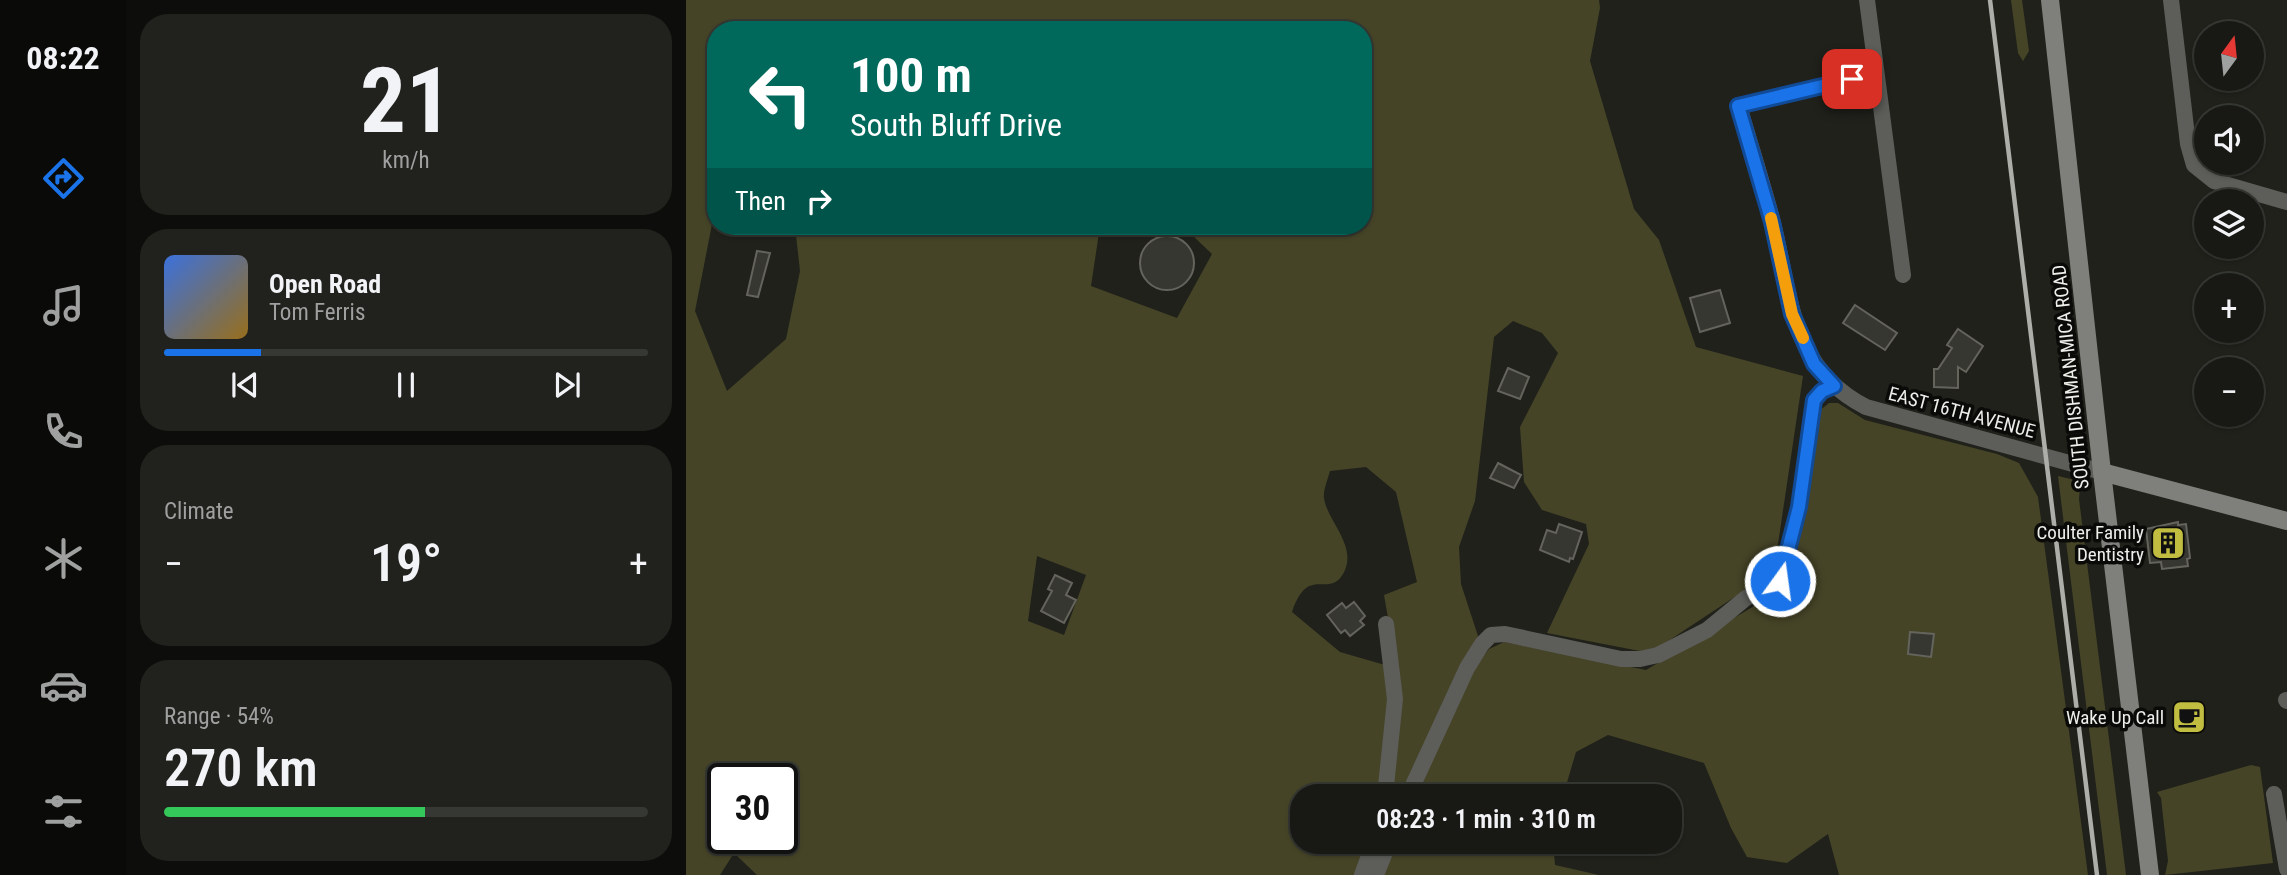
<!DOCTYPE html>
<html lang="en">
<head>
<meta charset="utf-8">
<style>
	:root { --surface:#181914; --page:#21221d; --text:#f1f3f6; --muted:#9fa0a0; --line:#363834; --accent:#1a73e8 }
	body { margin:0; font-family:"Roboto Condensed",sans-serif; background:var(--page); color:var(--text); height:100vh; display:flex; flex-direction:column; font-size:26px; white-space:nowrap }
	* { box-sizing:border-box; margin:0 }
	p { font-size:23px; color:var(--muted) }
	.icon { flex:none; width:38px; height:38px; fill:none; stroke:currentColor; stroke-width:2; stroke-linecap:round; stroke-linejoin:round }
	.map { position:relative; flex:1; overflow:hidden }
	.side { display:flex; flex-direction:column; gap:14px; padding:14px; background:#0d0e0b; width:560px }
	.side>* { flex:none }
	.banner { position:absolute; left:21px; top:21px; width:665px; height:214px; border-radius:28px; box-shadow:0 2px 5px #0004,0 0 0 2px var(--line); background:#00695c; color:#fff; overflow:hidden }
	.needle { width:46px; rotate:15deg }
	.buttons { position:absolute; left:1508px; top:21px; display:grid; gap:14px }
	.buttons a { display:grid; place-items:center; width:70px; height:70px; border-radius:50%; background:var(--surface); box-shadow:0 2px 5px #0004,0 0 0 2px var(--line); font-size:35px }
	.speed { position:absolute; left:21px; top:763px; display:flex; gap:14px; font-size:35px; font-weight:700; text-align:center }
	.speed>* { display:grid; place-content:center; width:91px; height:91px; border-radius:50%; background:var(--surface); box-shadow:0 2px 5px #0004,0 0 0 2px var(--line); line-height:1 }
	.speed .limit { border:4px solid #111; border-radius:10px; background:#fff; color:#111 }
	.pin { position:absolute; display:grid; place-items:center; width:60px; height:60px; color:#fff; margin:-30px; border-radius:14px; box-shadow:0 4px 10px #0006 }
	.me { position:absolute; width:77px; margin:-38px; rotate:14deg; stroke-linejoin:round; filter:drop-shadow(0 0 5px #0008) }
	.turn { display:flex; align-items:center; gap:24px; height:147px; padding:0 28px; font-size:32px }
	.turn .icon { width:91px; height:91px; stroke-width:2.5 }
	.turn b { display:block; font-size:49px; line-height:60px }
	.then { display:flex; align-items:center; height:66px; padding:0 28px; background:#0003; gap:14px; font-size:26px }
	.big { font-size:52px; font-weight:600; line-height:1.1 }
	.side .tile { flex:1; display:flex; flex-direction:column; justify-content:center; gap:10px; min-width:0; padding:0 24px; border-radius:28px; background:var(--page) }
	.side .dial { align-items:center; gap:0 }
	.dial b { font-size:91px; line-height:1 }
	.song { display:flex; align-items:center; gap:21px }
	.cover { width:84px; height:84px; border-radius:10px; background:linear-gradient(135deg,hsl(220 70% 55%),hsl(40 70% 35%)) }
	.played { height:7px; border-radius:4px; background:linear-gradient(90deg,var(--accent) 20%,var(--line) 20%) }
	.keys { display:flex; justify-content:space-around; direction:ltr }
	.heat { display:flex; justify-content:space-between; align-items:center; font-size:38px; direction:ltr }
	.charge { height:10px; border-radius:5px; background:linear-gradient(90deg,#34c759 54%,var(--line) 0) }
	.trip { position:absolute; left:604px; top:784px; width:392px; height:70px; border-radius:28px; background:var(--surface); box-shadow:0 2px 5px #0004,0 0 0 2px var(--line); font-weight:600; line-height:70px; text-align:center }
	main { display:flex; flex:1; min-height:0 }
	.tab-bar { display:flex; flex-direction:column; width:126px; justify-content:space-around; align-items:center; background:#0a0a08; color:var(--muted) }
	.tab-bar .icon { width:49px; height:49px }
	.tab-bar .current { color:var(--accent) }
	.tab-bar b { font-size:32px; color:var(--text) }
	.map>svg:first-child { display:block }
</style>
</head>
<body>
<main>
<nav class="tab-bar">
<b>08:22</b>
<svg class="icon current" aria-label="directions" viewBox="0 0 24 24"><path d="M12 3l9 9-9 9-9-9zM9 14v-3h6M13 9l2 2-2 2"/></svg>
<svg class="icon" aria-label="music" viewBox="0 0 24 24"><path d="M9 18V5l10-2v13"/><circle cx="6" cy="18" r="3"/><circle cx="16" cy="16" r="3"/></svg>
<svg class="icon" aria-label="phone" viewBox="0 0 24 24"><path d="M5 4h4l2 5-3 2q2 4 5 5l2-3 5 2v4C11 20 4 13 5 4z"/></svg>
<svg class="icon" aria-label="climate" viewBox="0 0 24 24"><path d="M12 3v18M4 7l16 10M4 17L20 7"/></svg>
<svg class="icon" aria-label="car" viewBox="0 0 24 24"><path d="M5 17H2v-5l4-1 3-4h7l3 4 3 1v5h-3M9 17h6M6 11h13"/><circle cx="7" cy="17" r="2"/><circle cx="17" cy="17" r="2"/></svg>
<svg class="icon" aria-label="filters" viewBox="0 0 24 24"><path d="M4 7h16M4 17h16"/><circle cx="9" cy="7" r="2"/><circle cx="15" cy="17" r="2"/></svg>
</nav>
<section class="side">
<div class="tile dial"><b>21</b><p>km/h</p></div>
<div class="tile">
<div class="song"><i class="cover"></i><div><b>Open Road</b><p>Tom Ferris</p></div></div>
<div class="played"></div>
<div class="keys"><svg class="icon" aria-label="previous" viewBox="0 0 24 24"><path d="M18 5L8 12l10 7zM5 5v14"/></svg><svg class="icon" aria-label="pause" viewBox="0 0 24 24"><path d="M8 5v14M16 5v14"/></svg><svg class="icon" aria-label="next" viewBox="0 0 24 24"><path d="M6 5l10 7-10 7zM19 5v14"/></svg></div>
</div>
<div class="tile"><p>Climate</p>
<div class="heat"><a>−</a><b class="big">19°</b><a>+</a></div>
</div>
<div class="tile"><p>Range · 54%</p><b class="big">270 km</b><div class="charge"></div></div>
</section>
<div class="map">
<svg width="1601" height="875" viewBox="0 0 1601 875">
	<rect width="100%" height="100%" fill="#20211b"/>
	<g fill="#454427" fill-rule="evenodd">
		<path d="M0,0h913l1,8 -10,53 44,148 25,31 37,107 107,29 -29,195 -124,82 -103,-20 42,-89 -3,-20 -44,-14 -18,-28 -4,-55 38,-74 -16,-20 -29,-12 -19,16 -19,164 -16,46 2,37 17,52 -74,160h-102v46h83l-13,33h-615l-23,-22 -14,22h-34zM30,30h647v196h-194l23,9 20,19 -35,64 -86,-32 9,-60h-305l5,45 -14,68 -59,52 -32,-80 21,-107zM680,467l30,25 21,90 -33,13 12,68 -11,2 -45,-13 -48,-40c16,-48 36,-13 51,-38 16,-27 -16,-53 -19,-76 -1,-8 4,-19 6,-27zM351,556l49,19 -22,60 -36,-14zM37,779h59v59h-59z"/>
		<path d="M1325,0h11l7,51 -6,10 -5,-8z"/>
		<path d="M1143,403h9l27,17 132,34 22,9 19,34 50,378h-249l-11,-41 -41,29 -40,-6 -16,-29 -27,-65 -96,-28 -32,17 -13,44h-148l57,-125 17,-22 15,-7 142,28 137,-81 24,-102 12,-76z"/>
		<path d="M1372,476l17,4 5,7 -1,12 47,376h-19z"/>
		<path d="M1565,765l9,2 13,96 -108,12 3,-14 -7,-63 -4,-6z"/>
		<path d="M709,842h158l2,23 44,10h-216z"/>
	</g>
	<g fill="#373731" stroke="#64645d" stroke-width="2">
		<circle cx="481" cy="263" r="27"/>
		<path d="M71,251l13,2 -12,44 -11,-2z"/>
		<path d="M1034,290l10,33 -30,9 -10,-34z"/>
		<path d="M1169,305l42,28 -12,17 -42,-27z"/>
		<path d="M1272,329l25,17 -17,26 -8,-5v21l-24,-1v-18h4l14,-21 -5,-3z"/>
		<path d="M822,368l21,9 -9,22 -22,-8z"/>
		<path d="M812,463l23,12 -7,13 -24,-10z"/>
		<path d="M1492,522v3l8,-1 4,34 -3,1 1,7 -26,3 -1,-7 -11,1 -4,-34z"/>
		<path d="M873,524l23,8 -9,27 -3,-1 -1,4 -29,-12 7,-20 9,3z"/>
		<path d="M369,575l17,8 -6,12 10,5 -12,23 -23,-12 11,-20 -4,-2z"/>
		<path d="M668,602l11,14 -5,5 4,4 -14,11 -5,-6 -4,3 -14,-18 15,-12 4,5z"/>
		<path d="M1224,632l24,2 -3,23 -23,-3z"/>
	</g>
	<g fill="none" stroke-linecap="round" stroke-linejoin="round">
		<g stroke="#5d5d5a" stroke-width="16">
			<path d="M1181,0l36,275"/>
			<path d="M1485,0l17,144 6,21 20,16 73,21"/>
			<path d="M1189,74l-136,32c11,38 23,75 33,113 19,74 17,149 94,188l236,65"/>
			<path d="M1600,700l1,1"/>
			<path d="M1588,794l13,75"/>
			<path d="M699,796l10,-97 -9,-75"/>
			<path d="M722,796l59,-128 15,-24 9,-9 14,-1 116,25h19l18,-4 49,-25 39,-32 34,-17 19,-74 15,-107 8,-9 12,-5"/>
			<path d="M676,875l12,-33"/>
			<path d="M690,875l13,-33"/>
		</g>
		<g stroke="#7f807b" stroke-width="18">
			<path d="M1364,0l52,472 48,403"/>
			<path d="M1416,472l185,49"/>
		</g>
		<path stroke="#adada9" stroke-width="4.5" d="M1304,0l107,875"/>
	</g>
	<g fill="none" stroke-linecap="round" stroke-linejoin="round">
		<g stroke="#114b97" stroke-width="18">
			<path id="route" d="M1094,581l19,-74 15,-107 8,-9 12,-5 -20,-22 -22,-50 -20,-92 -34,-116 114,-27"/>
		</g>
		<use href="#route" stroke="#1a73e8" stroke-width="12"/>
		<path stroke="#f59e0b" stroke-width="12" d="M1085,218l21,96 11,24"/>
	</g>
	<defs>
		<g id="building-square" transform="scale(1.75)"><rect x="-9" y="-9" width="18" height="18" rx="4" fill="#c1bd40" stroke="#0a0a08"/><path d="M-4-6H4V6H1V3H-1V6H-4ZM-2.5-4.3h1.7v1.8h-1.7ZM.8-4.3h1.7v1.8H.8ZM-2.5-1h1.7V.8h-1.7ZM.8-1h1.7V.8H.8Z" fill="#111"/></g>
		<g id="cafe-square" transform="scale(1.75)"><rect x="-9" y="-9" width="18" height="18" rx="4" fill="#c1bd40" stroke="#0a0a08"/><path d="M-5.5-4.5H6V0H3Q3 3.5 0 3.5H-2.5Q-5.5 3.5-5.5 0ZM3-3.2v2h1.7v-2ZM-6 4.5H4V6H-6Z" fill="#111"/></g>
	</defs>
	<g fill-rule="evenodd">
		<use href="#building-square" x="1482" y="543"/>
		<use href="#cafe-square" x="1503" y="717"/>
	</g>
	<g text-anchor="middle" stroke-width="7" stroke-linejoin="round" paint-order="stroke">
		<g font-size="19" fill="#eeeeea" stroke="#0a0a08">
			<text transform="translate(1384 377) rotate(-96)" y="7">SOUTH DISHMAN-MICA ROAD</text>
			<text transform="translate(1276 412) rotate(15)" y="7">EAST 16TH AVENUE</text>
		</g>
		<g font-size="19" fill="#eeeeea" stroke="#0a0a08" text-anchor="end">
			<text x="1458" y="539">Coulter Family<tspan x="1458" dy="22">Dentistry</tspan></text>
			<text x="1478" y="724">Wake Up Call</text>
		</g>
	</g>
</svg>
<div class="buttons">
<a><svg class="needle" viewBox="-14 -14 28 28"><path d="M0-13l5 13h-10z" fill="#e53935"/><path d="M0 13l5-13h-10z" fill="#9fa0a0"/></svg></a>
<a><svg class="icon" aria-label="sound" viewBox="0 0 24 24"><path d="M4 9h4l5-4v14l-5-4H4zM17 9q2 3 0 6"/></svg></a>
<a><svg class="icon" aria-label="layers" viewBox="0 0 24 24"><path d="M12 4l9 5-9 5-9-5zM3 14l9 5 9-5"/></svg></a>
<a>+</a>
<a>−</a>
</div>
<div class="speed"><div class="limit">30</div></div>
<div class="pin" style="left:1166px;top:79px;background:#d93025"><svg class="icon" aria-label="arrive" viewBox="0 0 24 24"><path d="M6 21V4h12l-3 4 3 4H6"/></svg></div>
<svg class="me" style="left:1094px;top:581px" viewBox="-20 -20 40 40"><circle r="17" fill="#1a73e8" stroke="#fff" stroke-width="3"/><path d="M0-11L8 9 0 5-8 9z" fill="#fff"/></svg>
<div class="trip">08:23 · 1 min · 310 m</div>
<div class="banner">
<div class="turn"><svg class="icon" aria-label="left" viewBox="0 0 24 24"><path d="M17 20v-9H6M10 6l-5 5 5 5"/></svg><div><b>100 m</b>South Bluff Drive</div></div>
<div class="then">Then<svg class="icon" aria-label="right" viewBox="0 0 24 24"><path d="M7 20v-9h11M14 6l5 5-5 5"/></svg></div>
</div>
</div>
</main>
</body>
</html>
